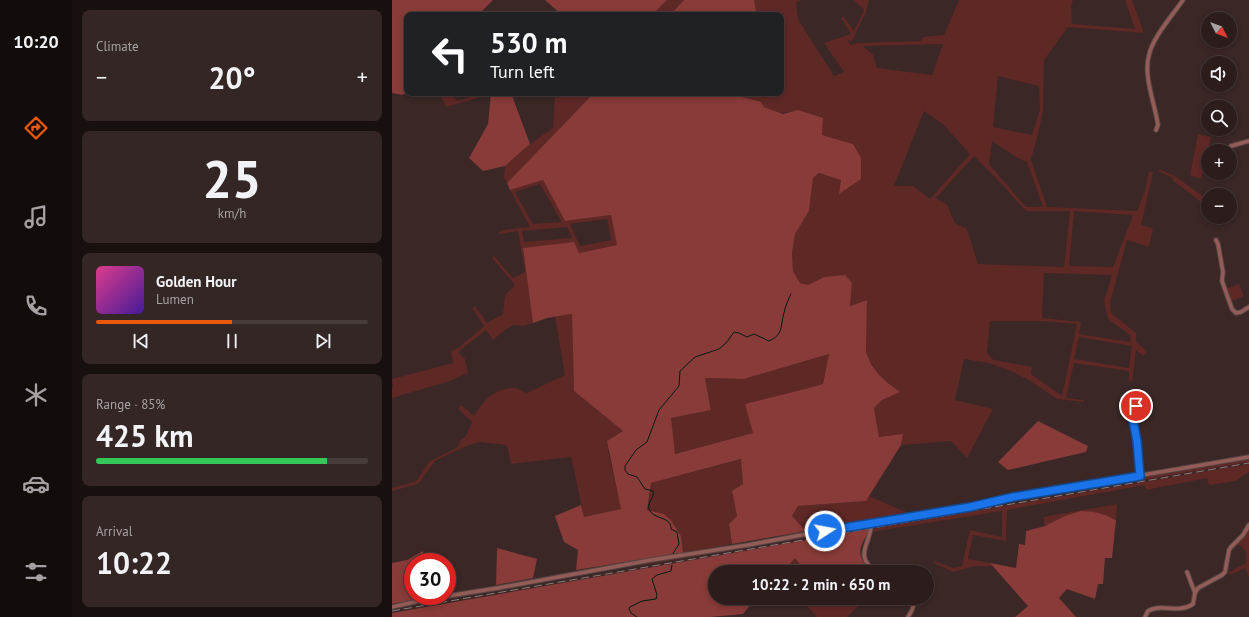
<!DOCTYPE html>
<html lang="en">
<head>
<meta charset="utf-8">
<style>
	:root { --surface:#2c1d1c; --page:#342625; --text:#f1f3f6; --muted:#a6a2a3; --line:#483b3b; --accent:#ea580c }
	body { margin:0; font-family:"PT Sans",sans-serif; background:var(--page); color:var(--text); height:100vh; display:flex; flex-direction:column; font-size:15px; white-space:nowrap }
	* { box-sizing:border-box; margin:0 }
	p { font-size:13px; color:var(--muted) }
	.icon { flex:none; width:22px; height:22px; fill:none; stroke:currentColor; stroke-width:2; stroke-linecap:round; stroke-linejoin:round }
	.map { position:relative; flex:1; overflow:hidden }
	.drawer { display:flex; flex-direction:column; gap:10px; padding:10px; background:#18100f; width:320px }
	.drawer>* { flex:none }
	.banner { position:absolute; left:12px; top:12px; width:380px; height:84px; border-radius:8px; box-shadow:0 2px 6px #0003,0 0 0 1px var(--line); background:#202124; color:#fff; overflow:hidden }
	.needle { width:26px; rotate:132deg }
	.fabs { position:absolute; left:809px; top:12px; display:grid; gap:8px }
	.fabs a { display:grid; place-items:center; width:36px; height:36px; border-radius:50%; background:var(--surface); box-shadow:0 2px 6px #0003,0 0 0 1px var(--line); font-size:20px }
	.speed { position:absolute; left:12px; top:553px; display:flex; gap:8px; font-size:20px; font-weight:700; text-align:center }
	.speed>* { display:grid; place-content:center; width:52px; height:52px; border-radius:50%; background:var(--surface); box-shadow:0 2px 6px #0003,0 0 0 1px var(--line); line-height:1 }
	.speed .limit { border:6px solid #d22; background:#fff; color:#111 }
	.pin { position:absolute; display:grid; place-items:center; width:34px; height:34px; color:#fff; margin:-17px; border:2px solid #fff; border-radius:50%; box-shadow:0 1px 4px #0007 }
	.me { position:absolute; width:44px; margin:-22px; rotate:79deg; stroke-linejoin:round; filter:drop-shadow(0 0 3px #0008) }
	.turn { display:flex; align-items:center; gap:14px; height:84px; padding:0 20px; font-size:18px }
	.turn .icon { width:52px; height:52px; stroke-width:2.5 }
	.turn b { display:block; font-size:28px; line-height:34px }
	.big { font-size:30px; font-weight:700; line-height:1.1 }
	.drawer .widget { flex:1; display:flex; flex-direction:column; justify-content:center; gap:6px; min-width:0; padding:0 14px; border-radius:8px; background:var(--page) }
	.drawer .dial { align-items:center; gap:0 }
	.dial b { font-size:52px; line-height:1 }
	.song { display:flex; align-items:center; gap:12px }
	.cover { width:48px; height:48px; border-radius:6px; background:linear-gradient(135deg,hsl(330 70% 55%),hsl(260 70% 35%)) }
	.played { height:4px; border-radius:2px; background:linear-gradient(90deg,var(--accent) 50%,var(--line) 50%) }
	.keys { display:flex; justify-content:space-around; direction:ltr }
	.heat { display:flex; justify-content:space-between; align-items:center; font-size:22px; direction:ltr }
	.charge { height:6px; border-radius:3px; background:linear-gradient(90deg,#34c759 85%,var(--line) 0) }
	.trip { position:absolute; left:316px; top:565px; width:226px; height:40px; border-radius:20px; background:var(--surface); box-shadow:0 2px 6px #0003,0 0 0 1px var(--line); font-weight:700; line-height:40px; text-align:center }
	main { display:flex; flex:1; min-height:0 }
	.tabs { display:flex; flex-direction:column; width:72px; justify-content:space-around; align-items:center; background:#120c0b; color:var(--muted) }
	.tabs .icon { width:28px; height:28px }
	.tabs .selected { color:var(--accent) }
	.tabs b { font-size:18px; color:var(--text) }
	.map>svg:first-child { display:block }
</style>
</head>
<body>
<main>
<nav class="tabs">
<b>10:20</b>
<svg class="icon selected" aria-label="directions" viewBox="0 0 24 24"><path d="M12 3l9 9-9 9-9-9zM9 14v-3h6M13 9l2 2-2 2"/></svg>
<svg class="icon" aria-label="music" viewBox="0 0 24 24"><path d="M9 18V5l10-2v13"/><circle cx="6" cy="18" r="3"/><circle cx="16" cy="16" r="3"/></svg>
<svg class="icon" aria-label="phone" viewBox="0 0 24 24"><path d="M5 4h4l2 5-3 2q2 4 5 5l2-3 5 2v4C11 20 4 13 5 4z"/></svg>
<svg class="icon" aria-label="climate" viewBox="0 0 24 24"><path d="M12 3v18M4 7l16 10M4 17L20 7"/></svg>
<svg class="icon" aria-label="car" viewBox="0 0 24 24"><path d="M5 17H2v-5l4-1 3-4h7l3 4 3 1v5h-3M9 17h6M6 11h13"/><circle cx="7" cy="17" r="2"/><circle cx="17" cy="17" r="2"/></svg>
<svg class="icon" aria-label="filters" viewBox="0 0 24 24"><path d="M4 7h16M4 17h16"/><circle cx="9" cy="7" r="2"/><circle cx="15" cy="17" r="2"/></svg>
</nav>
<section class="drawer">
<div class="widget"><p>Climate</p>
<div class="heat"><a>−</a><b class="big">20°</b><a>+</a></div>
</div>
<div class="widget dial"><b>25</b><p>km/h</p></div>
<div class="widget">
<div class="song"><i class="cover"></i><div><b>Golden Hour</b><p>Lumen</p></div></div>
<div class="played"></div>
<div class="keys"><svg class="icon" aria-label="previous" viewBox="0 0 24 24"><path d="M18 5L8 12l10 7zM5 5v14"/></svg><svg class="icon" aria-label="pause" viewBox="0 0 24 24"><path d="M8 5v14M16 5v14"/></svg><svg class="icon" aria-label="next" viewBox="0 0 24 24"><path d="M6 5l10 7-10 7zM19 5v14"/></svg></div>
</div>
<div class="widget"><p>Range · 85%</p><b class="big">425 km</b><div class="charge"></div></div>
<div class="widget"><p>Arrival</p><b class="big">10:22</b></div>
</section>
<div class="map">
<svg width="857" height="617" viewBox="0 0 857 617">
	<rect width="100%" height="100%" fill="#3a2726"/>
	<g fill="#5e2825" fill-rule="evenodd">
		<path d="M275,0h17l-14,15h-18z"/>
		<path d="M362,0h48l-6,2 2,17 36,57 10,-4 -20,-29 27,-9 -10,-16 3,-1 10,14 10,-21 -10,-10h15l-3,12 -14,29 -5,-1 4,5 6,-2 64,-2 2,-4 21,-2 15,-35h114l-2,6 1,18 63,5 -10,-29h7l12,33 -76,-6 -24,33 -1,50 -4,20 -8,30 16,47 90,4 8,-20 4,-19h4l-12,53 12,3 -4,19 -22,-7 -17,63 1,10 25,20v9l11,9 -4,5 -7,-6 -4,32 -3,-2v-9l-55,-8 -8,35 18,2v2l-27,-3 -28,-19 -18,-9 -22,-8 -25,-4 -9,41 38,9 -26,49 -16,-17 -50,4 2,-10 -24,2 -5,-29 8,-8 18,-8 -12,-9 -9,-8 -8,-11 -5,-12 1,-52 -17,6 2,-23 -28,-6 -16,8 -8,-2 -7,-12 -1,-18 3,-19 14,-23 4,-33 6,-5 22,7 -2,14 14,-50 -31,-9 -26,-24 -16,2 -46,-18v-2h47v-78h-24zM551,44l-11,31 -55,-7 -4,-13 -10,-9zM606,76l41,10 1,24 -8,25 -39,-8zM532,111l20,14 5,6 21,23 -40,45 -17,-13h-19zM600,141l24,16 11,5 16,45h-17l-37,-43zM582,156l22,22 30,33h44l-6,56 -86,-3 -11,-35 -12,-6 -8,-18 -11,-7zM682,211l59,4 -20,52 -44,-1zM652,273l68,2 -8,26 4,18 23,17 -1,6 -51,-8 2,-12 -39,-4zM598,321h51l36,3 -15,72 -31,-22 1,-7 -38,-7 -4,-3 -3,-5zM687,337l53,9 -3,22 -55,-9z"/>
		<path d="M47,93h12l6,8c11,-2 21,-8 32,-8l-8,4 -35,10z"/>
		<path d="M163,93h39l-87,90 -3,-5 1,-12 25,-22 23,-16z"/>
		<path d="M806,134l13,3 -10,42 -11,-4z"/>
		<path d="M767,169l16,7 33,24v7l-36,-27 1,-2 -15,-7z"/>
		<path d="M151,180l22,41 46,-6 6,30 -38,8 -56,-5 10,75 -9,3 -10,-1 -9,5 -12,10 -7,-10 -28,22 7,7 3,14 -18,8 -58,17v-10h1l-1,-9 61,-16 -2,-12 7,-3 26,-22 -12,-18 3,-2 12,17 16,-9 2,-19 10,-10 -23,-27 2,-2 19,22 12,-6 -7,-41 -19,3v-2l4,-2 27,-3 -20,-37zM148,184l21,37v1l-28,2 -18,-32zM215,219l4,21 -31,6 -10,-22zM175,227l5,11 -48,4 -2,-11z"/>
		<path d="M847,284l5,12 -16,6 -5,-12z"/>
		<path d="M180,314l2,77 49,40 -15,20 14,58 -38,8 -13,-60 -60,7 -4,-19 -28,-3 -15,5 -29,14 -16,22 -5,2 -22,6v-3l22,-6 4,-3 11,-17 27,-14 4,-5 -1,-1 7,-6 6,-14 -14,-13 3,-4 13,11c9,-16 22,-29 42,-28 4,1 8,4 11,5l38,-18 -10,-58z"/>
		<path d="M437,354l-6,30 -18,5 -52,44 -78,21 -5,-36 41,-9 -6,-31 39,1z"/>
		<path d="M350,459l1,25 -11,7 5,25 -8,8 3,20 -49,9 -2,-17 -10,-16 -24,-10 4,-27z"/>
		<path d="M857,459v3l-378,64 1,-3z"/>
		<path d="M857,464v8l-8,5 -5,4 -27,4 -2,-7 -61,12 -1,-5 -138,25 -1,31 -33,-6 -5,24 22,4 2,3h-17l-22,6 -19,-9 1,-2 18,7 9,-2 8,-36 32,7v-26l-131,21v-3z"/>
		<path d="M477,496l41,18 -104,17 -14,-15 6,-10 68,-5z"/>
		<path d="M725,504l-1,16c-33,-14 -41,-8 -71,6l-2,-9z"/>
		<path d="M476,524l1,3 -226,38 4,-3z"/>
		<path d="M857,527v50l-4,-9 -15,7 -2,-2 18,-10c1,-10 0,-16 -10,-19l7,-8z"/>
		<path d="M403,558l11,14h-23z"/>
		<path d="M407,598h52l7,8 -11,11h-30z"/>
	</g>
	<g fill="#883b38" fill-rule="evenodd">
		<path d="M0,0h101l-15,15h-71v77l-5,3 -10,-2z"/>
		<path d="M153,0h122l-15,15h-90z"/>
		<path d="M292,0h70l3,15h-87z"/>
		<path d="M99,93h20l19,51 -25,22 -22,5 -14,-13 19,-34z"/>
		<path d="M202,93h140v2l27,7 3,5 19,7 15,-4 25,8 -1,17 31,9 8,14v21l-22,15 2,-14 -22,-7 -6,5 -4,33 -14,23 -3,19 1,18 7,12 8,2 16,-8 21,-2 7,8 -2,23 17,-6 -1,52 5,12 8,11 9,8 12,9 -18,8 -8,8 5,29 24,-3 -2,11 -35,56 -68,5 -6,10 14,15 -74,13 -3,-20 8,-8 -5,-25 11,-7 -2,-25 -90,24 -4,27 17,4 7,6 10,16 2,17 -107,17 2,-20 -14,-8 -9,-26 26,-11 3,12 37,-8 -14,-68 16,-10 -49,-40 -2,-77 -25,4 -14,5 -10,-75 51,-6 5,11 38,-8 -6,-30 -46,6 -22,-41 -33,10 -3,-7zM437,354l-6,30 -18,5 -60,15 8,29 -78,21 -4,-36 40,-8 -6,-32 39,1z"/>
		<path d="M646,421l50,25 -2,6 -78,18 -10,-8z"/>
		<path d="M689,511c13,0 23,3 35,9l-4,38h-7l-2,26h-5l-3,15 -28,-10 -8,9 17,19h-61l13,-11 -38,-43 26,5 3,-24 6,1 1,-14 19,-5 20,-10z"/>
		<path d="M477,529c-1,6 -5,10 -7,15 -5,10 2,22 11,28h-42l-2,-2 -2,2h-21l-11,-14 -12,14h-68v26h41l-13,16 -33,3h-318v-4z"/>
		<path d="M105,548l40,11 -4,19 -37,7z"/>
		<path d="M31,551l1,11h-11v34h10l1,2 -32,6v-41l15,-3z"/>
	</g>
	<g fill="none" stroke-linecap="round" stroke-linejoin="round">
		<g stroke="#001d12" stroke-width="1">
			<path d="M280,555l7,-11 -2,-12 -6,-3c1,-13 -18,-9 -22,-20 -2,-8 6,-11 4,-18l-8,-2 -8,-12 -9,-3 -3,-4v-4l11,-16 11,-8 12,-32 20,-24 1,-15 15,-14 24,-8 7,-6 8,-11 5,1 8,4 7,-3 15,7c15,-7 11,-15 15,-28 1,-6 4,-13 7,-19"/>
			<path d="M245,617l-6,-4 -2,-4 1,-2 12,-6 14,-2 1,-4 -5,-16 5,-4 14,-4 1,-6"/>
		</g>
		<g stroke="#574544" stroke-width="5.5">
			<g id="minor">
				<path d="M764,130l2,-5c-3,-21 -15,-49 -9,-70 4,-18 23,-39 34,-55"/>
				<path d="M839,146l18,-5"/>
				<path d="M824,240l2,4 5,28 -1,9 10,28 4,4 5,-1 8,-5"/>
				<path d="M748,476l-3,-35 -6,-31 5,-4 8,-1"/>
				<path d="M479,523c1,21 -19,31 5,49"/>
				<path d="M795,572l8,21"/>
				<path d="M0,607l31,-7 75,-12 153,-28 97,-15 107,-20 115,-18 43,-10 236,-40"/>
				<path d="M516,617l4,-7 4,-12"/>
				<path d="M753,617l3,-6c12,-8 31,3 45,-7l2,-11 3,-5 24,-13 3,-3 4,-22 2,-3 12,-12 6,-10"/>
			</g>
		</g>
		<use href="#minor" stroke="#945c57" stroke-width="3.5"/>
		<path stroke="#8c7d7b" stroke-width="1" stroke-dasharray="8 4" stroke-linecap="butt" d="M0,611l857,-148"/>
	</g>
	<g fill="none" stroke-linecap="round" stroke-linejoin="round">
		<g stroke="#114b97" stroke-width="10">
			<path id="route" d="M433,531l145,-24 43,-10 127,-21 -3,-35 -6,-31 5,-4"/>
		</g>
		<use href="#route" stroke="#1a73e8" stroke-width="7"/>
	</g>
</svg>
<div class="fabs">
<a><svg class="needle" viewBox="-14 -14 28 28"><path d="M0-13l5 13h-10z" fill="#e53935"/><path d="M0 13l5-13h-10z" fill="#a6a2a3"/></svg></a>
<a><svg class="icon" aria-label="sound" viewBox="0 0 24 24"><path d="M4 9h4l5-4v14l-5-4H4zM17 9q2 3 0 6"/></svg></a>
<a><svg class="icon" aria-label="search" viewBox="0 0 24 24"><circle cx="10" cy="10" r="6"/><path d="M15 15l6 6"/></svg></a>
<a>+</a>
<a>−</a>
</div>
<div class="speed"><div class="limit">30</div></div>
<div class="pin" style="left:744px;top:406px;background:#d93025"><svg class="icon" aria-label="arrive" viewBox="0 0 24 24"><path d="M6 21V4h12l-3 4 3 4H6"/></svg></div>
<svg class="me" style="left:433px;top:531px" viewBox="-20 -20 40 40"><circle r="17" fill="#1a73e8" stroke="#fff" stroke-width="3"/><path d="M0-11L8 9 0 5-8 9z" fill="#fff"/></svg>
<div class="trip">10:22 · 2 min · 650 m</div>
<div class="banner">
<div class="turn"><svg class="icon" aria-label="left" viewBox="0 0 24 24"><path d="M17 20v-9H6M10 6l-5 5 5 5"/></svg><div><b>530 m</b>Turn left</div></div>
</div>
</div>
</main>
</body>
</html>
